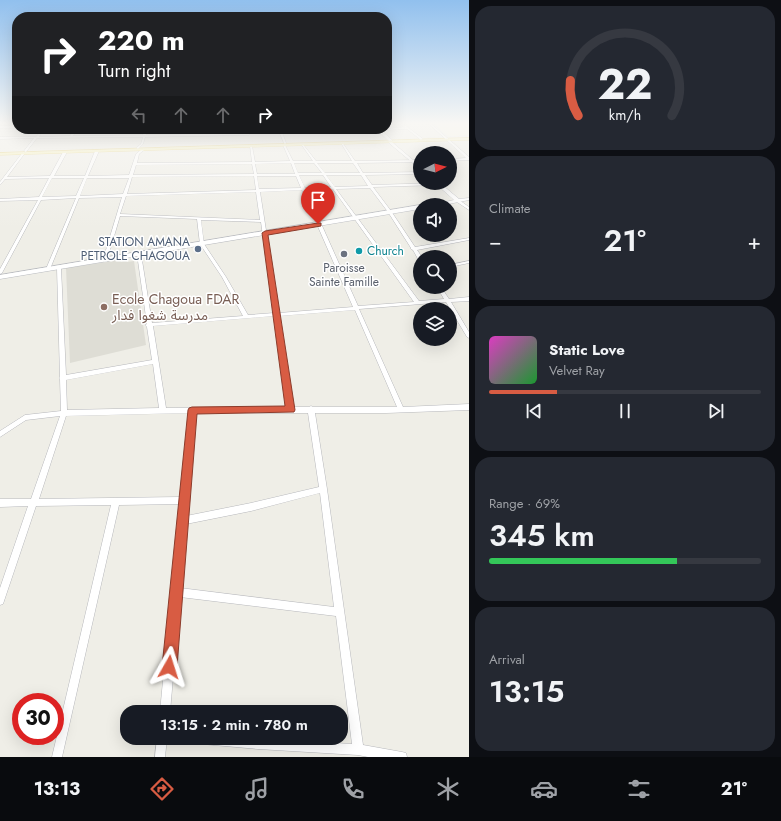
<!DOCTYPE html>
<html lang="en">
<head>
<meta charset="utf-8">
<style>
	:root { --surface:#171b24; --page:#242831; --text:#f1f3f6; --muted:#9ea1a6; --line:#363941; --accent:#d85c43 }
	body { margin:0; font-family:Jost,"Noto Sans Arabic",sans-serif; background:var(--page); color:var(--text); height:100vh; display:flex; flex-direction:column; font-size:15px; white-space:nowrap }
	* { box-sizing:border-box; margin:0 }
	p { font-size:13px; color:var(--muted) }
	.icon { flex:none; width:22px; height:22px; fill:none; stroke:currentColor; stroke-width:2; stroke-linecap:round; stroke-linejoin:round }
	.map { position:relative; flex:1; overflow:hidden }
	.side { display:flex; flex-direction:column; gap:6px; padding:6px; background:#0d0f14; width:312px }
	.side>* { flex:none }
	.top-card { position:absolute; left:12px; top:12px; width:380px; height:122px; border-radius:16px; box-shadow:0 4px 16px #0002; background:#202124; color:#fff; overflow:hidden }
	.needle { width:26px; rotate:84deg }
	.tools { position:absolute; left:413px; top:146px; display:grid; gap:8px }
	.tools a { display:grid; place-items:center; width:44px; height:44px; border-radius:50%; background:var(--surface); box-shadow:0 4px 16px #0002; font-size:20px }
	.speed { position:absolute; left:12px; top:693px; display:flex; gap:8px; font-size:20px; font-weight:700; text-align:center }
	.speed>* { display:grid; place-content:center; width:52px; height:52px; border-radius:50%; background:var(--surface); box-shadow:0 4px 16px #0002; line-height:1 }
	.speed .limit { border:6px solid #d22; background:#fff; color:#111 }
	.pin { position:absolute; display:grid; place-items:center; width:34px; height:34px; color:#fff; margin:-41px -17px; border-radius:50% 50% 50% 0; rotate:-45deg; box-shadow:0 0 4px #0007 }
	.pin .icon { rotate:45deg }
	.me { position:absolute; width:44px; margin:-22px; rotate:6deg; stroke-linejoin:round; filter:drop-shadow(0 0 3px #0008) }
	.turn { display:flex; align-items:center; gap:14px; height:84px; padding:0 20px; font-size:18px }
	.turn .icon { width:52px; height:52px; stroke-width:2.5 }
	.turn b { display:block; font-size:28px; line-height:34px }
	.lanes { display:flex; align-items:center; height:38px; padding:0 20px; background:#0003; justify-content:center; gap:20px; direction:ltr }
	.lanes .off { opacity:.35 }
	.big { font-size:30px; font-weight:600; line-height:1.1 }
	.side .widget { flex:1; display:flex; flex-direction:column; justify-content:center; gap:6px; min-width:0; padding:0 14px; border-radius:16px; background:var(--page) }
	.side .dial { align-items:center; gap:0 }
	.dial svg { height:104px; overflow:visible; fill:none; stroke:var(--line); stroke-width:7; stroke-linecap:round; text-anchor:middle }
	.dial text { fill:var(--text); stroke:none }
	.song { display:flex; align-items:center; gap:12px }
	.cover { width:48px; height:48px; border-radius:6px; background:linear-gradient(135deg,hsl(310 70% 55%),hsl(130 70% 35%)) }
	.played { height:4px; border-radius:2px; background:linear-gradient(90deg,var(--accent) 25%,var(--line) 25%) }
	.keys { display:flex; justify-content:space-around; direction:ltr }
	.heat { display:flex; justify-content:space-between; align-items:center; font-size:22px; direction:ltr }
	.charge { height:6px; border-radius:3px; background:linear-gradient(90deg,#34c759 69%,var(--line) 0) }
	.trip { position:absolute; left:120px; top:705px; width:228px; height:40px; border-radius:16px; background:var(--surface); box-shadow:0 4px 16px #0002; font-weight:600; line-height:40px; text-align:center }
	.tab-bar { display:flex; height:64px; justify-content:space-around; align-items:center; background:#090b0e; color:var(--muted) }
	.tab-bar .icon { width:28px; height:28px }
	.tab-bar .selected { color:var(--accent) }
	.tab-bar b { font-size:18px; color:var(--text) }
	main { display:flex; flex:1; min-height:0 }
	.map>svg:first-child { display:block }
</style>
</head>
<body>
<main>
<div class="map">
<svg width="469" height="757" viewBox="0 0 469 757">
	<rect width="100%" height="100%" fill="#efeee7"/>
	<path fill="#fbf7e0" d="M432,122h37v13l-21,1z"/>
	<path fill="#deddd5" d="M126,259l1,3 7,-1 12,84 -76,18 -4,-95z"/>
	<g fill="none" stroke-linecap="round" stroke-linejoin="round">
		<g stroke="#b7b8bc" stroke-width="1">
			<g id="street">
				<path d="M398,122h3l22,17 -2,1 -14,-11 -20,1 -1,-1 18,-2z"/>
				<path d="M427,122h2l40,35v3l-19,1v-2l16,-1z"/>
				<rect x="0" y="126" width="17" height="2"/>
				<path d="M42,129h2l-5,8 31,-1 5,-7h2l-4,7 70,-1 2,-6h2l-1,6 103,-2 1,1 -1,1 -104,2 -2,7 -5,5 -2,-1 5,-4 2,-7 -106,1 -11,14 -2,-1 10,-13 -34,1v-2h36z"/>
				<path d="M278,129h2l1,1 95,-1 1,1 -1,1 -94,1 4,11 -1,1 -1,-1z"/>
				<path d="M342,142l13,19 65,-1v2l-63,1 6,10 57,-1v2l-55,1 7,10 68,-2v2h-1l-66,2 18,24 24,36 54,-9v2l-52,10 5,7h-2v2h-2l-5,-9 -2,-1v-1l-23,-36 -18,-24 -34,1 83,112 25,-2 -7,-12h4l8,12 20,-2v4l-18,1 18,30v6l-2,-1 -21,-35 -87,7 44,98 66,-3v6l-83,3h-71l12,76 36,256 39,7 4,1 1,4h-39l-10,-2 -100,-6 -67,-6 -4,-1 -1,-4h65l101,6 -16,-128 -156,-19 -10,115h-10l20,-208 -61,1 -57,252h-10l59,-252 -75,1 -32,95 -1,3 -3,1v-17l28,-82 -28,1v-8h31l29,-83 -34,4 -26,17v-6l25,-16 36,-4 -1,-32 -1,-1 1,-1 -3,-109 2,-1 2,1 5,107 86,-15 -5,-33 -2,-2 2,-1 -10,-70v-1l4,1 11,69 91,-7 -21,-39 -22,-33 -3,-25 -77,-3 -13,44 -2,1h-2v-1l19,-63 -43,1 -29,71 -2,1 -2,-1 30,-71 -35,2 -39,73 -2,1v-5l38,-69 -38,1v-2l39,-2 10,-19 -44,1 -5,6v-3l23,-30 2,1 -18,24 43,-1 13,-24 2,-1 2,1 -13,24h31l10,-25 2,-1 2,1 -11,25 41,-1 7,-21 6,-5 2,1 -5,4 -2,9 115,-1 -2,-16 1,-1 1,1 3,16 35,-1 -7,-16 1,-1 1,1 8,16h20l-12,-17 1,-1 14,18h36l-11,-18zM291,163l4,11h-38l-2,-10zM294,163h20l8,10h-24zM317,163h36l7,10h-35zM252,164l2,10 -121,1 3,-10zM299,175h24l8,12 -26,1zM326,175h35l7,11 -33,1zM254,176l2,14 -129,4 5,-17zM257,176h39l5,12 -42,1zM52,178h32l-8,18 -34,1zM87,178h42l-6,16 -43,2zM333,189l81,113 -56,4 -52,-116zM302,190l51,117 -74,6 -19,-121zM256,192l4,28 -140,-6 6,-18zM201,220l60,2 13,91 -26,2 -22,-38 -22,-33zM355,310l42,97h-84l-2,-1 -2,1h-15l-15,-91zM274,316l13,91 -121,1 -13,-82zM153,364l6,44 -92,2 -1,-30zM189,413l-9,84 -141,2 27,-83zM195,413h113l11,74 -68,16 -65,13 2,-13 1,-3 -1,-2zM320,493l14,114 -154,-19 6,-64 65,-13z"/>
				<path d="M457,200h2l10,7v3l-12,-8z"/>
				<path d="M469,261v2l-19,4v-2z"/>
				<path d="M157,738h10l-2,19h-10z"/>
			</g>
		</g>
		<g stroke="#b8babf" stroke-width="1">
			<g id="secondary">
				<path d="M376,129h4l12,11v2l28,24v3l-31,-26v-2z"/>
				<path d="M435,183h5l19,16 10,-1v2l-26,5h-11l22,-5z"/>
				<path d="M420,205v4l-420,70v-4z"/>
			</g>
		</g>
		<g stroke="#e4cd6a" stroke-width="1">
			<path id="primary" d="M469,138v2l-469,15v-2z"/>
		</g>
		<use href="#street" fill="#fff" fill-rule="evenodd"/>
		<use href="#secondary" fill="#fff" fill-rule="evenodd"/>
		<use href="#primary" fill="#f7f2b3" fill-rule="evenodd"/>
	</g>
	<linearGradient id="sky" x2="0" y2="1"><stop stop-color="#91c0ee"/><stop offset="0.54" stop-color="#f8f7f4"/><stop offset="1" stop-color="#f8f7f4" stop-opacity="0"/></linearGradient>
	<rect width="469" height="228" fill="url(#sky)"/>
	<path fill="#d85c43" stroke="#8c3c2c" d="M318,223h3v3l-53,9 27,175 -1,2 -97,2 -20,253 -3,5 -5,2 -5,-2 -2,-5 26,-257 1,-2 3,-1 93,-1 -23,-173 3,-2z"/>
	<circle fill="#5c6f8a" stroke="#fff" stroke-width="1.5" cx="198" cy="249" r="4"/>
	<circle fill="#0f9aa8" stroke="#fff" stroke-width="1.5" cx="359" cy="251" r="4"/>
	<circle fill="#6b7280" stroke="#fff" stroke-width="1.5" cx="344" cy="254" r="4"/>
	<circle fill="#8d6e63" stroke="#fff" stroke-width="1.5" cx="104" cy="307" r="4"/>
	<g text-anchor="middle" stroke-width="3" stroke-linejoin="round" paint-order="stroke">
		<g font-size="12" fill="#4e5e75" stroke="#fff" text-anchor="end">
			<text x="190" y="246">STATION AMANA<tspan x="190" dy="14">PETROLE CHAGOUA</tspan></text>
		</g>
		<g font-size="12" fill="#0d838f" stroke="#fff" text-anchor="start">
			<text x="367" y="255">Church</text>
		</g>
		<g font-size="12" fill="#5b616d" stroke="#fff">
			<text x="344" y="272">Paroisse<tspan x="344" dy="14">Sainte Famille</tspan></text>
		</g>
		<g font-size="14" fill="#785e54" stroke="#fff" text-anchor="start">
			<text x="112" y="304">Ecole Chagoua FDAR<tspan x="112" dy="16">مدرسة شغوا فدار</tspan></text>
		</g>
	</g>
</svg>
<div class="tools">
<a><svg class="needle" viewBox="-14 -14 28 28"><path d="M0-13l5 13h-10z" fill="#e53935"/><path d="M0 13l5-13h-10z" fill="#9ea1a6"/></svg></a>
<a><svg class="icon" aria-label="sound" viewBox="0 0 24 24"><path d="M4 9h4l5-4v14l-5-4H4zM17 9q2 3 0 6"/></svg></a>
<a><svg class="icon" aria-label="search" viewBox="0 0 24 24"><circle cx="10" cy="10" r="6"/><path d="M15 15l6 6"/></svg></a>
<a><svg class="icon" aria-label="layers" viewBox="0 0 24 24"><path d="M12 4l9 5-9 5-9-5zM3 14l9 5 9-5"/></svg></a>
</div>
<div class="speed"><div class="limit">30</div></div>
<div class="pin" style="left:318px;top:224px;background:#d93025"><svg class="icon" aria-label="arrive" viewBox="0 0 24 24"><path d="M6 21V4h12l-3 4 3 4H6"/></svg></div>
<svg class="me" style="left:169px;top:667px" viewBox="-20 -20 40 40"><path d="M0-17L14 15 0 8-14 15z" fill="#d85c43" stroke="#fff" stroke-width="4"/></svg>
<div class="trip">13:15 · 2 min · 780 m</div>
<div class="top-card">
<div class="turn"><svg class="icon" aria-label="right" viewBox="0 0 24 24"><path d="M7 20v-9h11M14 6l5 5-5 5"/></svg><div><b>220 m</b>Turn right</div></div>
<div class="lanes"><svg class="icon off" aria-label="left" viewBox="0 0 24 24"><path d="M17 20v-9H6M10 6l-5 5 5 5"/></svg><svg class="icon off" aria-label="ahead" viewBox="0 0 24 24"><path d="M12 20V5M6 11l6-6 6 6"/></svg><svg class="icon off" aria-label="ahead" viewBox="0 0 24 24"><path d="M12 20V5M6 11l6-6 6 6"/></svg><svg class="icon" aria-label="right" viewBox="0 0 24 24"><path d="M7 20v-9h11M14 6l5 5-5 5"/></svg></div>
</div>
</div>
<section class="side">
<div class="widget dial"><svg viewBox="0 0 100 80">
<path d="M14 69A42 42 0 1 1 86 69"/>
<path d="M14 69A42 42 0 0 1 8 42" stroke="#d85c43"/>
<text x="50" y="56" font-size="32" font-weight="700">22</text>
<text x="50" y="72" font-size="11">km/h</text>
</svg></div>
<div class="widget"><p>Climate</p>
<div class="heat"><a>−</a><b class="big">21°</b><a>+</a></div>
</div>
<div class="widget">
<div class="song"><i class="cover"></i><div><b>Static Love</b><p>Velvet Ray</p></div></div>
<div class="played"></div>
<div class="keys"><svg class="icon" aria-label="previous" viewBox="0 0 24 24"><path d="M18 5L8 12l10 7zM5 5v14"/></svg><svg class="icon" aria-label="pause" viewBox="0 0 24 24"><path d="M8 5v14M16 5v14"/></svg><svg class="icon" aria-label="next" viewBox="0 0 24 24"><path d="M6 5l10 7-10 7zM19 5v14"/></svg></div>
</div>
<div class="widget"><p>Range · 69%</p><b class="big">345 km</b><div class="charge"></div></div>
<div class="widget"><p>Arrival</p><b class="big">13:15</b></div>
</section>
</main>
<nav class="tab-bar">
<b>13:13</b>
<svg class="icon selected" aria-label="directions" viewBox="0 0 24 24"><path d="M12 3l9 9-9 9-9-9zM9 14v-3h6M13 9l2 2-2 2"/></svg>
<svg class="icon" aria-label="music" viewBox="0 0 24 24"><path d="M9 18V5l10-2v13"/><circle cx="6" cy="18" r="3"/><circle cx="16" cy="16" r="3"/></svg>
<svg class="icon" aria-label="phone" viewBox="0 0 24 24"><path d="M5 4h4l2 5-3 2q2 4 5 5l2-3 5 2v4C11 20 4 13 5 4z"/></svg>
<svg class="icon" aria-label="climate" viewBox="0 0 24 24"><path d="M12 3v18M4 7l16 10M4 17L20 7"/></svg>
<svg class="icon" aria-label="car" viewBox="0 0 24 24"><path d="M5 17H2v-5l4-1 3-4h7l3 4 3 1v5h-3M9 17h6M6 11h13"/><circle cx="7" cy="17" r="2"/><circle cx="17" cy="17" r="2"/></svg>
<svg class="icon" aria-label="filters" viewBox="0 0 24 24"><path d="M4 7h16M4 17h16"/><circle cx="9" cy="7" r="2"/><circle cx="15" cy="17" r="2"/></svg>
<b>21°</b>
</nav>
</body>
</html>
